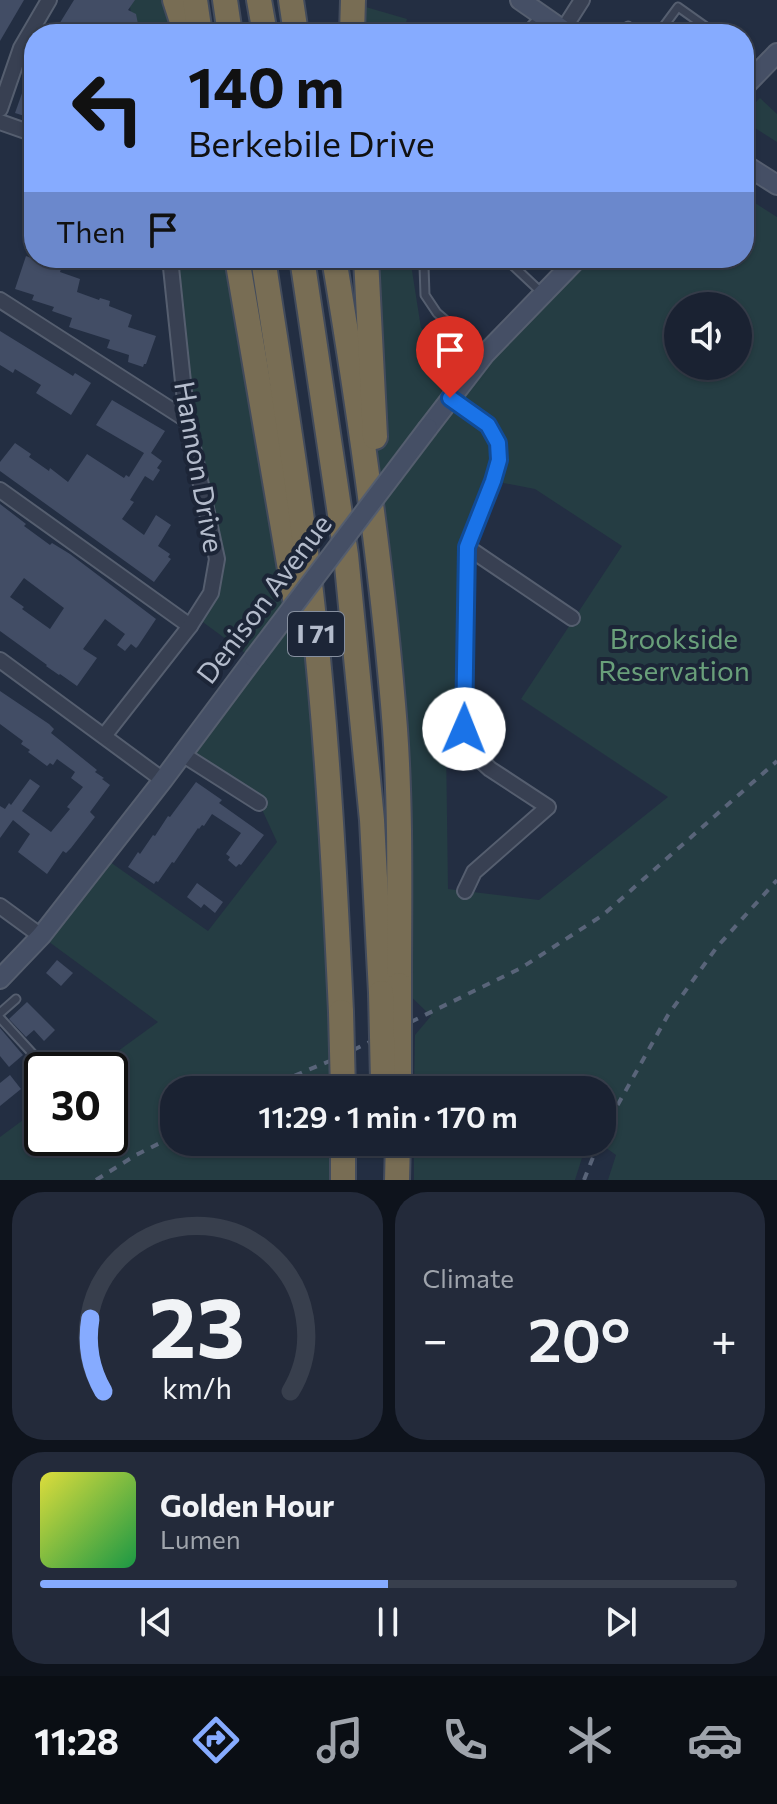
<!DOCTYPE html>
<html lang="en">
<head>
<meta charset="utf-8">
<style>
	:root { --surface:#1a2232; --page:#232a3a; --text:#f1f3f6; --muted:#9fa4ac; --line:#383f4d; --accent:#86abff }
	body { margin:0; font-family:Commissioner,sans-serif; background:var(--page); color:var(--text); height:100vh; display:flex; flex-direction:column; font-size:30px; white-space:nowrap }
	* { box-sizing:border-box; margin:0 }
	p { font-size:26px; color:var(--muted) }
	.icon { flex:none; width:44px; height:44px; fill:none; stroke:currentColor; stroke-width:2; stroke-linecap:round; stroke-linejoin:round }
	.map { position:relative; height:1180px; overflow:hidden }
	.panel { display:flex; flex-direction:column; gap:12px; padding:12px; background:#0e131c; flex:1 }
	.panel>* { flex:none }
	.top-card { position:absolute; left:24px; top:24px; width:730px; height:244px; border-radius:32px; box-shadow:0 2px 6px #0004,0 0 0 2px var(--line); background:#86abff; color:#111; overflow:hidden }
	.tools { position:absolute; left:664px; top:292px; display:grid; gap:16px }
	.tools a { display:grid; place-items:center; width:88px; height:88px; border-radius:50%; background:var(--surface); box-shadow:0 2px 6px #0004,0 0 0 2px var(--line); font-size:40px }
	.speed { position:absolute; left:24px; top:1052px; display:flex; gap:16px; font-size:40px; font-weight:700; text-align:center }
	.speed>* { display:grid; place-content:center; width:104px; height:104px; border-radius:50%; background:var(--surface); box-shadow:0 2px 6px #0004,0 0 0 2px var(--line); line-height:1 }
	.speed .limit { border:4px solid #111; border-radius:12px; background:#fff; color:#111 }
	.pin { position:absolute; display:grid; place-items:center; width:68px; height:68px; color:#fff; margin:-82px -34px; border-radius:50% 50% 50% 0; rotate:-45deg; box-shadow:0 0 8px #0007 }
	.pin .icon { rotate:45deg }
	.me { position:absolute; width:88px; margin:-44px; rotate:1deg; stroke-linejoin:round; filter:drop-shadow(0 0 6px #0008) }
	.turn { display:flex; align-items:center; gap:28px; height:168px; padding:0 32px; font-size:36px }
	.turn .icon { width:104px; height:104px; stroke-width:2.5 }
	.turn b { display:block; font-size:56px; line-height:68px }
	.then { display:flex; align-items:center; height:76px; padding:0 32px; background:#0003; gap:16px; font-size:30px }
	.big { font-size:60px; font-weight:600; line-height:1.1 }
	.panel .tile { flex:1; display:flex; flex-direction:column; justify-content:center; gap:12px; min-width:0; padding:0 28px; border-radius:32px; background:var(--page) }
	.panel .dial { align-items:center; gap:0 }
	.dial svg { height:208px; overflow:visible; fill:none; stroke:var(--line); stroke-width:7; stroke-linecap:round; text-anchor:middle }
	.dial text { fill:var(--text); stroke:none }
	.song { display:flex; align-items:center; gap:24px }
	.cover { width:96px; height:96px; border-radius:12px; background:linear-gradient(135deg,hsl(60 70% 55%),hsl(140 70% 35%)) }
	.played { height:8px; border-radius:4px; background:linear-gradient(90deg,var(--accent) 50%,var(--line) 50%) }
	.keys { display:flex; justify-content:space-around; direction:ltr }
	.heat { display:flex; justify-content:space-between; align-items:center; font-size:44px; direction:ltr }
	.panel .tiles { flex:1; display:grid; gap:12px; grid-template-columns:1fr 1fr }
	.tile:last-child { grid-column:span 2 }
	.trip { position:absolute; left:160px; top:1076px; width:456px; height:80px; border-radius:32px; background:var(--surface); box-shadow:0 2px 6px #0004,0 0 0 2px var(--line); font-weight:600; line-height:80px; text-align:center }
	.dock { display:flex; height:128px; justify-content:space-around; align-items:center; background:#0a0e14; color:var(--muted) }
	.dock .icon { width:56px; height:56px }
	.dock .on { color:var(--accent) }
	.dock b { font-size:36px; color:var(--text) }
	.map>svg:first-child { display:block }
</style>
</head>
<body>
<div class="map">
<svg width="777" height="1180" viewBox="0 0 777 1180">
	<rect width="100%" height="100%" fill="#232e42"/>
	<g fill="#253d43" fill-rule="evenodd">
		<path d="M129,0h46l11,34h-52z"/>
		<path d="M352,3l55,16 -4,15h-51z"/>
		<path d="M760,98l17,16v28l-33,-21v-7z"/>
		<path d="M744,196l33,21v963h-169l8,-25 -18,-13h4v-52h-188l1,-55 16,-19 -32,-31 -33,-727h44l11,70 51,41 106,-111h166zM678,306h60v60h-60zM493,481l42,8 87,57 -101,153 147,98 -129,103 -91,-11 -2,-146 18,-14 3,-182z"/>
		<path d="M170,258h67l41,234 43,269 14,329h-161v52h163l1,38h-338v-43l42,-31v32h68v-68h-18l66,-48 -117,-86 62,-79 105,74 69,-89 -18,-39 -77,-49 71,-95 -57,-42 19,-41 -28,-156z"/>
		<path d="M414,1142h173l-12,38h-161z"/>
	</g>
	<g fill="#424d65" fill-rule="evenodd">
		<path d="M0,0h24l-24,41z"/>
		<path d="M74,0h61l-7,10 8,4 4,20h-44l-11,-6 -4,6h-28z"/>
		<path d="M32,65l2,1v53l-19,-6z"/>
		<path d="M26,256l35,13 -1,3 20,7 -3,13 22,8 1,-2 10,3 -1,5 23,9 -4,12 28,9 -10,28h-2l-1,3 -15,-5 1,-7 -22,-7 3,-8 -41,-13 3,-9 -20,-7 2,-4 -22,-7 2,-5 -19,-6z"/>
		<path d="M0,331l73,45 2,-3 16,10 -20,32 -35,-22 5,-8 -26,-16 -2,4 -13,-8z"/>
		<path d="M112,400l53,31 -14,22 11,8 -5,7 3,2 -7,11 -8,-5 -15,24 4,2 -12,17 22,16 12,-20 15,10 -13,21 12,8 -2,3 3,2 -17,23 -154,-111v-9l15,-19 16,11 -2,3 20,14 1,-3 18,14 19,-28 37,24 2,-3 3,2 15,-24 -48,-28z"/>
		<path d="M0,504l26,20 -2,2 26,19 2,-2 18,11 86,65 -18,27 -2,2 -5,-4 -6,7 -8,-6 8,-11 -20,-15 -22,30 14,9 -20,28 -17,-12 -1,1 -13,-9 1,-1 -47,-34zM24,578l40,30 -14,21 -28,-20 2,-2 -14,-10z"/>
		<path d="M0,691l49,33 5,5 -3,4 46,37 -2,2 9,6 -2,1 8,6 -20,27 5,5 -24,31 -5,5 -3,-2 -16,23 -29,-22 12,-18 -17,-14 -13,18v-32l5,3 4,-6 2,2 19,-26 10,7 -18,25 29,21 19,-23 -3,-2 16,-20 -12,-9 4,-6 -18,-13 -4,6 -3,-2 -3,3 -19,-14 2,-2 -9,-6 2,-3 -23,-17z"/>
		<path d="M196,782l26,18 -3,3 45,32 -23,30 -2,-1 -3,3 -8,-7 2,-3 -4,-3 15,-21 -29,-19 -8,12 -2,-1 -3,4 -1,-1 -24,35 -2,-1 -14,20 -2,-1 -2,3 -26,-17 10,-15 2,2 13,-19 2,1 13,-20 2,1z"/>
		<path d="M197,883l26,19 -8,11 -11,-9 -3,4 -14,-11z"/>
		<path d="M57,960l16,13 -12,13 -15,-13z"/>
		<path d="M27,1002l28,28 -11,11 -10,-11 -8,7 -17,-18z"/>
		<path d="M0,1028l23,27 -14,12 -9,-11z"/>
		<path d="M10,1075l11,14 -21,17v-23z"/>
	</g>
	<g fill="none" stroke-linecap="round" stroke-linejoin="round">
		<g stroke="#555e6f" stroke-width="11">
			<g id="lane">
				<path d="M623,34l5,-8 12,8"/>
				<path d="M658,34l20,-27 38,27"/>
				<path d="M505,258l36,34"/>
				<path d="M424,266l1,29 12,18 46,39"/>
				<path d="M0,1013l16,-14"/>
				<path d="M0,1018l43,47"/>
			</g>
		</g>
		<g stroke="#555e6f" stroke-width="18">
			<g id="street">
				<path d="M563,30l19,-30"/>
				<path d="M528,34l16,-17"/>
				<path d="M0,109l21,-61 28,-48"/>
				<path d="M0,122l34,12"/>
				<path d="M0,300l187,120"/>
				<path d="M450,398l38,27 10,18 1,17 -6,21 -26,66 -3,182 4,20 22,20 58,38 -74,65 -9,19"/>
				<path d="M0,490l190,136"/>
				<path d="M467,547l105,71"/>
				<path d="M0,660l163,120"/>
				<path d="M104,736l86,-110 21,-33 6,-34 -30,-139 -17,-162"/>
				<path d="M182,754l77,49"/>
				<path d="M0,906l41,30"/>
			</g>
		</g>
		<g stroke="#555e6f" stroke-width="22">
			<g id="secondary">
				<path d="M520,0l49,34"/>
				<path d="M744,87l33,-34"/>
				<path d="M744,164l33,21"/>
				<path d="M428,428l57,-74 93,-96"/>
				<path d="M0,979l41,-43 122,-156 91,-122"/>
			</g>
		</g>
		<g stroke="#424b5c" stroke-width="28">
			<g id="highway">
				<path d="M175,0l11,34"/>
				<path d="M195,0l5,34"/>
				<path d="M225,0l5,34"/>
				<path d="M259,0l6,34"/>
				<path d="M291,0l5,34"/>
				<path d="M352,34l1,-34"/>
				<path d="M237,258l62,364"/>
				<path d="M263,258c18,120 38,240 51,361 14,130 21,262 27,393"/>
				<path d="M302,258l44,297 26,265 9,173"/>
				<path d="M334,258c26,156 49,313 61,471 6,85 4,170 4,256"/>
				<path d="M366,258l9,179"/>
				<path d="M343,1180v-38"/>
				<path d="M397,1180l1,-38"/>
			</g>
		</g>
		<use href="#lane" stroke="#384052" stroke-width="7"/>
		<use href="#street" stroke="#384052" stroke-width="14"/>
		<use href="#secondary" stroke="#454f65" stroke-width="18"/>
		<use href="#highway" stroke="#786d54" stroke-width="24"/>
		<g stroke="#596479" stroke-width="4" stroke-dasharray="8 8" stroke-linecap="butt">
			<path d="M266,1090l30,-15 41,-17 184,-90 82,-53 174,-154"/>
			<path d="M602,1133l66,-118 49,-68 60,-67"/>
			<path d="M96,1180l40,-25 38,-19"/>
			<path d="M584,1180l15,-38"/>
		</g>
		<g stroke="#555e6f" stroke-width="22" stroke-linecap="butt">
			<path id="secondary-bridge" d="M254,658l174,-230"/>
		</g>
		<g stroke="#424b5c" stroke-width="28" stroke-linecap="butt">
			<g id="highway-bridge">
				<path d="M399,985v91"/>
				<path d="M381,993l2,88"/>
				<path d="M341,1012l2,78"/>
			</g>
		</g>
		<use href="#secondary-bridge" stroke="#454f65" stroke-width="18"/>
		<use href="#highway-bridge" stroke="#786d54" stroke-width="24"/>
	</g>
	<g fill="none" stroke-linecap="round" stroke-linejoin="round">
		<g stroke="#114b97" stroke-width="20">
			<path id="route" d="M450,398l38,27 10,18 1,17 -6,21 -26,66 -3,182"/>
		</g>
		<use href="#route" stroke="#1a73e8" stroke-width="14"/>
	</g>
	<g text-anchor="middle" stroke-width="8" stroke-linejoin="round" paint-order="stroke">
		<rect fill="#1c2537" stroke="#868f9f" stroke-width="2" x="288" y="612" width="56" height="44" rx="6"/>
		<g font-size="26" font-weight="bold" fill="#b4bccc">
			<text x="316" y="643">I 71</text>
		</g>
		<g font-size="28" fill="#b4bccc" stroke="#1c2537">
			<text transform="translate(199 467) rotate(80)" y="10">Hannon Drive</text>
			<text transform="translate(264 599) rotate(-53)" y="10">Denison Avenue</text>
		</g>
		<g font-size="28" fill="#699f7a" stroke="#1c2537">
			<text x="674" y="649">Brookside<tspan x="674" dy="32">Reservation</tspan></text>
		</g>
	</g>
</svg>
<div class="tools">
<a><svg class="icon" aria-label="sound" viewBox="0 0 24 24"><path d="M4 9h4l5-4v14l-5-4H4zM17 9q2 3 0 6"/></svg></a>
</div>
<div class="speed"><div class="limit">30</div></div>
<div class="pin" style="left:450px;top:398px;background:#d93025"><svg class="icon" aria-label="arrive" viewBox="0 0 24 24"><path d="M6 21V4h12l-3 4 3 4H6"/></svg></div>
<svg class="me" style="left:464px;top:729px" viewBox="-20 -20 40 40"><circle r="19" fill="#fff"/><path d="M0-13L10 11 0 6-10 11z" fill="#1a73e8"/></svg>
<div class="trip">11:29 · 1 min · 170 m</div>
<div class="top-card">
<div class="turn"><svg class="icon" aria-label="left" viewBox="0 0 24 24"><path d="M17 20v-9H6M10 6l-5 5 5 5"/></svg><div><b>140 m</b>Berkebile Drive</div></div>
<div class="then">Then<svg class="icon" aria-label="arrive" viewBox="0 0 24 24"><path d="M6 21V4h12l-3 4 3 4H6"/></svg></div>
</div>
</div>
<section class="panel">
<div class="tiles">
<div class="tile dial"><svg viewBox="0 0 100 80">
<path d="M14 69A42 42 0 1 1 86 69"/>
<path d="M14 69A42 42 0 0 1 9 41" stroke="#86abff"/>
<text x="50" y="56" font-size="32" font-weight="700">23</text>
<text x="50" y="72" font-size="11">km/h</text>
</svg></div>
<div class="tile"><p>Climate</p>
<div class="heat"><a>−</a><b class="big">20°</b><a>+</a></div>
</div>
<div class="tile">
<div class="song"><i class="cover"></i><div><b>Golden Hour</b><p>Lumen</p></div></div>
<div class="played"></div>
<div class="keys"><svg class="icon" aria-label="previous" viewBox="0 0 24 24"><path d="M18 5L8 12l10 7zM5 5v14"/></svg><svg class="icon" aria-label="pause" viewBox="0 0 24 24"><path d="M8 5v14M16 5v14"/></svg><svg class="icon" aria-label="next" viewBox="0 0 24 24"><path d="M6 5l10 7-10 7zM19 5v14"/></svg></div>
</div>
</div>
</section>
<nav class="dock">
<b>11:28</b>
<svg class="icon on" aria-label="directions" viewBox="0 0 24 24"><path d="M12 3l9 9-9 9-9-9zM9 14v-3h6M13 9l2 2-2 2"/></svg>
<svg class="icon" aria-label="music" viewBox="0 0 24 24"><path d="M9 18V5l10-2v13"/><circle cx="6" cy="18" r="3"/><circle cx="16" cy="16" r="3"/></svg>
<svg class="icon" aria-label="phone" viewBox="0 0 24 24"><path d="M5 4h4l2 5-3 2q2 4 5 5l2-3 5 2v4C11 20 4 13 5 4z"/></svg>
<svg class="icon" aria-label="climate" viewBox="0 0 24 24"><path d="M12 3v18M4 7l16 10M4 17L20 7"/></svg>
<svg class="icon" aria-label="car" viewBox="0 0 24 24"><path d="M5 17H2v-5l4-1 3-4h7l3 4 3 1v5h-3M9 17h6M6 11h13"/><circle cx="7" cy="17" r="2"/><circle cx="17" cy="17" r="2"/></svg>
</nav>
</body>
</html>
